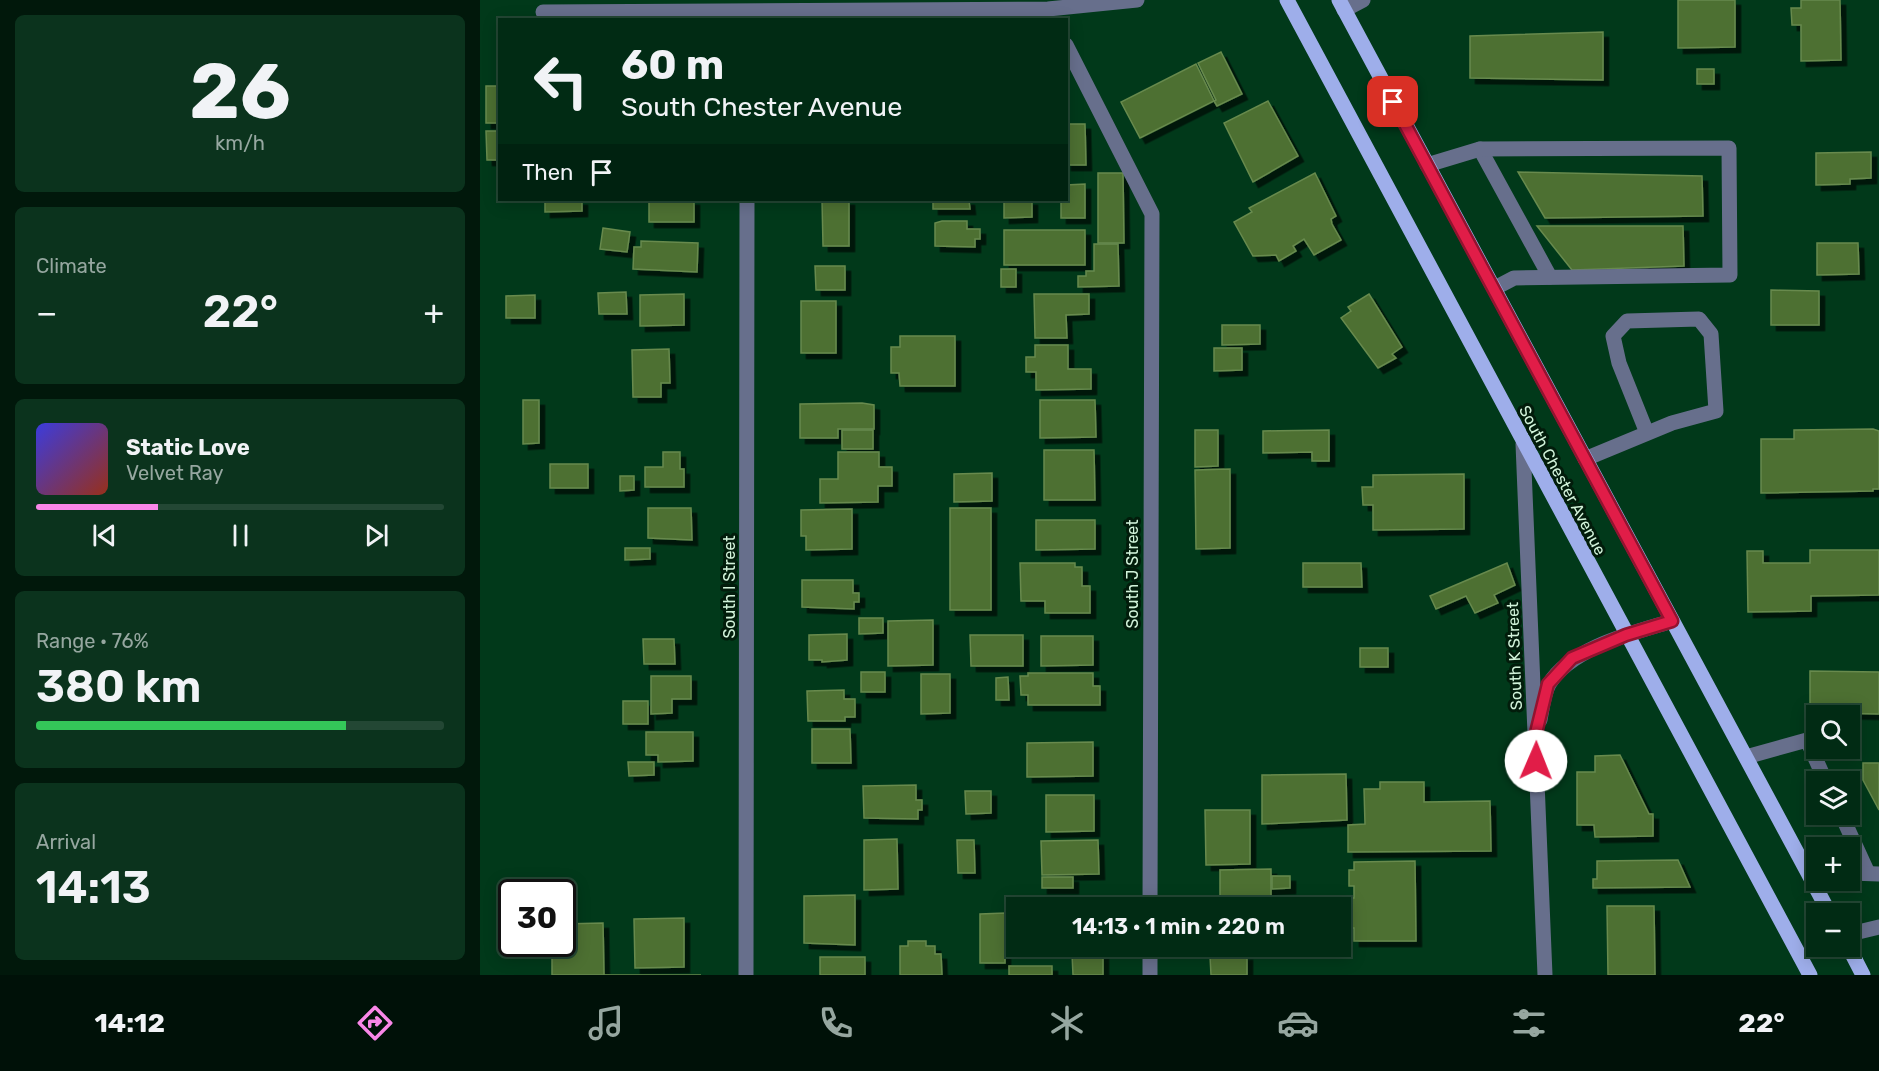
<!DOCTYPE html>
<html lang="en">
<head>
<meta charset="utf-8">
<style>
	:root { --surface:#012b14; --page:#0b331d; --text:#f1f3f6; --muted:#96a7a0; --line:#234734; --accent:#f987e8 }
	body { margin:0; font-family:Rubik,sans-serif; background:var(--page); color:var(--text); height:100vh; display:flex; flex-direction:column; font-size:22px; white-space:nowrap }
	* { box-sizing:border-box; margin:0 }
	p { font-size:20px; color:var(--muted) }
	.icon { flex:none; width:33px; height:33px; fill:none; stroke:currentColor; stroke-width:2; stroke-linecap:round; stroke-linejoin:round }
	.map { position:relative; flex:1; overflow:hidden }
	.sheet { display:flex; flex-direction:column; gap:15px; padding:15px; background:#01180b; width:480px }
	.sheet>* { flex:none }
	.banner { position:absolute; left:18px; top:18px; width:570px; height:183px; border-radius:0px; box-shadow:0 3px 15px #0003,0 0 0 2px var(--line); background:#012b14; color:var(--text); overflow:hidden }
	.controls { position:absolute; left:1326px; top:705px; display:grid; gap:12px }
	.controls a { display:grid; place-items:center; width:54px; height:54px; border-radius:0px; background:var(--surface); box-shadow:0 3px 15px #0003,0 0 0 2px var(--line); font-size:30px }
	.speed { position:absolute; left:18px; top:879px; display:flex; gap:12px; font-size:30px; font-weight:700; text-align:center }
	.speed>* { display:grid; place-content:center; width:78px; height:78px; border-radius:50%; background:var(--surface); box-shadow:0 3px 15px #0003,0 0 0 2px var(--line); line-height:1 }
	.speed .limit { border:3px solid #111; border-radius:9px; background:#fff; color:#111 }
	.pin { position:absolute; display:grid; place-items:center; width:51px; height:51px; color:#fff; margin:-26px; border-radius:12px; box-shadow:0 3px 9px #0006 }
	.me { position:absolute; width:66px; margin:-33px; rotate:1deg; stroke-linejoin:round; filter:drop-shadow(0 0 4px #0008) }
	.turn { display:flex; align-items:center; gap:21px; height:126px; padding:0 24px; font-size:27px }
	.turn .icon { width:78px; height:78px; stroke-width:2.5 }
	.turn b { display:block; font-size:42px; line-height:51px }
	.then { display:flex; align-items:center; height:57px; padding:0 24px; background:#0003; gap:12px; font-size:22px }
	.big { font-size:45px; font-weight:600; line-height:1.1 }
	.sheet .tile { flex:1; display:flex; flex-direction:column; justify-content:center; gap:9px; min-width:0; padding:0 21px; border-radius:9px; background:var(--page) }
	.sheet .dial { align-items:center; gap:0 }
	.dial b { font-size:78px; line-height:1 }
	.song { display:flex; align-items:center; gap:18px }
	.cover { width:72px; height:72px; border-radius:9px; background:linear-gradient(135deg,hsl(240 70% 55%),hsl(10 70% 35%)) }
	.played { height:6px; border-radius:3px; background:linear-gradient(90deg,var(--accent) 30%,var(--line) 30%) }
	.keys { display:flex; justify-content:space-around; direction:ltr }
	.heat { display:flex; justify-content:space-between; align-items:center; font-size:33px; direction:ltr }
	.charge { height:9px; border-radius:4px; background:linear-gradient(90deg,#34c759 76%,var(--line) 0) }
	.trip { position:absolute; left:526px; top:897px; width:345px; height:60px; border-radius:0px; background:var(--surface); box-shadow:0 3px 15px #0003,0 0 0 2px var(--line); font-weight:600; line-height:60px; text-align:center }
	.tab-bar { display:flex; height:96px; justify-content:space-around; align-items:center; background:#001108; color:var(--muted) }
	.tab-bar .icon { width:42px; height:42px }
	.tab-bar .current { color:var(--accent) }
	.tab-bar b { font-size:27px; color:var(--text) }
	main { display:flex; flex:1; min-height:0 }
	.map>svg:first-child { display:block }
</style>
</head>
<body>
<main>
<section class="sheet">
<div class="tile dial"><b>26</b><p>km/h</p></div>
<div class="tile"><p>Climate</p>
<div class="heat"><a>−</a><b class="big">22°</b><a>+</a></div>
</div>
<div class="tile">
<div class="song"><i class="cover"></i><div><b>Static Love</b><p>Velvet Ray</p></div></div>
<div class="played"></div>
<div class="keys"><svg class="icon" aria-label="previous" viewBox="0 0 24 24"><path d="M18 5L8 12l10 7zM5 5v14"/></svg><svg class="icon" aria-label="pause" viewBox="0 0 24 24"><path d="M8 5v14M16 5v14"/></svg><svg class="icon" aria-label="next" viewBox="0 0 24 24"><path d="M6 5l10 7-10 7zM19 5v14"/></svg></div>
</div>
<div class="tile"><p>Range · 76%</p><b class="big">380 km</b><div class="charge"></div></div>
<div class="tile"><p>Arrival</p><b class="big">14:13</b></div>
</section>
<div class="map">
<svg width="1399" height="975" viewBox="0 0 1399 975">
	<defs>
		<filter id="shadow"><feDropShadow dx="5.5" dy="5.5" stdDeviation="0" flood-color="#0009"/></filter>
	</defs>
	<rect width="100%" height="100%" fill="#01391a"/>
	<g fill="#4d6f32" stroke="#678a4d" stroke-width="1.5" filter="url(#shadow)">
		<path d="M1198,0h57v47l-57,1z"/>
		<path d="M1321,0h39l1,60 -40,1v-36h-9l-1,-17h10z"/>
		<path d="M1123,32v48l-133,-2v-42z"/>
		<path d="M741,52l21,42 -25,12 -3,-5 2,-1 -18,-37z"/>
		<path d="M716,64l18,37 -74,37 -19,-36z"/>
		<rect x="1217" y="69" width="17" height="15"/>
		<rect x="6" y="86" width="14" height="37"/>
		<path d="M788,101l30,55 -45,26 -29,-59z"/>
		<path d="M586,124h19l1,41h-20z"/>
		<path d="M6,131h14v29h-13z"/>
		<path d="M1391,152v26l-21,1v5l-34,1v-32z"/>
		<path d="M1038,172l184,4 1,40 -158,2z"/>
		<path d="M618,173h25l1,70h-26z"/>
		<path d="M835,173l21,43 -5,3 1,5 9,16 -27,15 -10,-16 -11,7 3,5 -17,10 -3,-6 -23,1 -19,-34 18,-10 -3,-4z"/>
		<path d="M605,184v34h-24v-18h5v-15z"/>
		<path d="M65,200h37v11l-37,1z"/>
		<path d="M175,200h39v22h-45v-21z"/>
		<path d="M342,200h27v46h-26z"/>
		<path d="M453,200h36l1,9h-37z"/>
		<path d="M524,200h28v17l-28,1z"/>
		<path d="M462,221h25v8h13v10h-5v8l-40,-1v-23z"/>
		<path d="M1057,226h146l1,40 -112,4z"/>
		<path d="M123,228l27,4 -3,20 -27,-3z"/>
		<rect x="524" y="230" width="81" height="35"/>
		<path d="M161,241l57,2 -1,29 -64,-3 1,-22h7z"/>
		<path d="M1337,243h41l1,31 -42,1z"/>
		<path d="M614,244h24l1,42 -41,1v-11h8v-5h8z"/>
		<path d="M335,266h30v24h-29z"/>
		<rect x="521" y="269" width="15" height="18"/>
		<path d="M1291,290l48,1v34h-48z"/>
		<path d="M146,292l1,22h-28l-1,-21z"/>
		<path d="M204,294v31l-44,1v-31z"/>
		<path d="M554,294h55v20l-23,1 1,23h-32z"/>
		<path d="M889,294l33,53 -10,7 4,4 -18,10 -37,-50 10,-7 -3,-4z"/>
		<path d="M55,295v23h-29v-22z"/>
		<rect x="321" y="301" width="35" height="52"/>
		<path d="M742,325h38v19l-38,1z"/>
		<path d="M420,336h55v50h-55l-1,-13h-8v-26h9z"/>
		<path d="M555,345h33v24h23v20l-55,1v-18h-10v-15h9z"/>
		<path d="M734,348h28v22l-28,1z"/>
		<path d="M189,349l1,34h-9v14h-28l-1,-47z"/>
		<path d="M43,400h16v43l-16,1z"/>
		<path d="M560,400h55l1,37 -56,1z"/>
		<path d="M382,403l12,2v24h-36v9h-38v-34z"/>
		<path d="M1393,429l6,2v58h-6v2l-112,2v-54h33v-9z"/>
		<rect x="362" y="430" width="31" height="19"/>
		<path d="M715,430h23v36l-23,1z"/>
		<path d="M849,430v31h-17v-9l-49,1v-22z"/>
		<path d="M564,450h50l1,50h-51z"/>
		<path d="M183,452h17v17h4v18h-39v-20h18z"/>
		<path d="M358,452h41v15h13v19h-14v16l-58,1v-24h18z"/>
		<rect x="70" y="464" width="38" height="24"/>
		<path d="M750,469v79l-34,1 -1,-79z"/>
		<path d="M512,473v28l-38,1v-28z"/>
		<path d="M984,474v55l-91,1v-25h-10l-1,-18h11v-12z"/>
		<path d="M140,476h14v14l-14,1z"/>
		<path d="M168,508h43l1,32 -44,-2z"/>
		<rect x="470" y="508" width="41" height="102"/>
		<path d="M372,509v40l-46,1v-14h-5v-26z"/>
		<path d="M556,520h59v29l-59,1z"/>
		<path d="M145,548h25v11l-25,1z"/>
		<path d="M1330,550h69v45l-68,1v15l-63,1 -1,-61h16v12h47z"/>
		<path d="M540,563h55v4h7v19h8v27h-45v-12h-24z"/>
		<path d="M823,563h58l1,24h-59z"/>
		<path d="M1027,563l8,22 -21,10 4,8 -23,10 -9,-17 -30,13 -6,-13z"/>
		<path d="M322,580h51v13h6v9h-5v7l-52,-2z"/>
		<path d="M379,618h24v15l-24,1z"/>
		<path d="M453,620v45l-45,1v-45z"/>
		<path d="M367,634v26l-25,2v-2h-13v-25z"/>
		<path d="M490,635h53v31h-52z"/>
		<path d="M561,636h52v29l-52,1z"/>
		<path d="M163,639h31l1,25h-31z"/>
		<rect x="880" y="648" width="28" height="19"/>
		<path d="M1330,671l69,1v42l-45,-1 -4,-6h-20z"/>
		<rect x="381" y="672" width="24" height="20"/>
		<path d="M548,673h65v13h7v19h-72v-10h-7l-1,-19h8z"/>
		<path d="M441,674h29v39l-29,1z"/>
		<path d="M171,676h40v23h-19v14l-21,1z"/>
		<path d="M528,677l1,23h-13v-22z"/>
		<path d="M364,690v9h11v18h-10v4h-37l-1,-30z"/>
		<rect x="143" y="701" width="25" height="23"/>
		<path d="M332,729h38l1,34h-39z"/>
		<path d="M166,732h47v29l-35,1v-7h-12z"/>
		<path d="M613,742v34l-66,1v-34z"/>
		<path d="M1140,755l29,59h4v22l-58,1 -1,-12h-17v-53h18v-16z"/>
		<path d="M148,762h26v13l-25,1z"/>
		<path d="M1383,763h16v47l-16,-30z"/>
		<path d="M866,774l1,46 -85,4v-49z"/>
		<path d="M900,782h44v20l66,-1 1,50 -143,1v-27l17,-1 -1,-35h16z"/>
		<path d="M436,785v15h6v10h-4v9l-54,-1 -1,-32z"/>
		<path d="M485,791h26v22l-25,1z"/>
		<path d="M566,795h48v36l-48,1z"/>
		<path d="M725,810h45v54l-44,1z"/>
		<path d="M417,839l1,50 -34,1v-50z"/>
		<path d="M477,840h17l1,33h-17z"/>
		<path d="M618,840l1,34 -57,1 -1,-34z"/>
		<path d="M1198,860l12,27 -97,1v-9h4v-18z"/>
		<path d="M935,861l1,80h-62v-13h-5v-30h5v-12h-5v-16h5v-8z"/>
		<path d="M791,869v29h-18v10h-33v-38z"/>
		<path d="M792,876h18v12l-18,1z"/>
		<rect x="562" y="877" width="31" height="11"/>
		<path d="M375,895v50l-51,-2v-47z"/>
		<path d="M1127,906h47l1,69h-47z"/>
		<path d="M525,913v50h-25v-49z"/>
		<path d="M204,918v49l-49,1 -1,-49z"/>
		<path d="M123,923l1,52h97h-149v-31h10v-20z"/>
		<path d="M428,941h18v5h9v8h6l1,21h-42v-29h8z"/>
		<path d="M592,954h31v21h-30z"/>
		<path d="M767,955v20h-36l-1,-19z"/>
		<rect x="340" y="957" width="45" height="18"/>
		<rect x="529" y="966" width="43" height="9"/>
	</g>
	<g fill="none" stroke-linecap="round" stroke-linejoin="round">
		<g stroke="#676f8c" stroke-width="15">
			<path d="M864,10l19,-10"/>
			<path d="M63,12l505,-3 89,-9"/>
			<path d="M586,45l86,169 -2,694"/>
			<path d="M1000,149l70,128"/>
			<path d="M947,165l53,-16 249,-1 1,127 -216,3 -19,10"/>
			<path d="M1043,444l22,531"/>
			<path d="M1105,459l87,-36 44,-12 -5,-77 -12,-15 -72,2 -14,15 6,27 28,70"/>
			<path d="M1060,720c2,-11 4,-27 9,-36 23,-37 84,-51 123,-63"/>
			<path d="M1266,757l61,-17 19,42"/>
			<path d="M1361,814l27,59"/>
			<path d="M1370,873l29,1"/>
			<path d="M1370,934l29,-7"/>
			<path d="M266,975l1,-775"/>
			<path d="M670,975v-29"/>
		</g>
		<g stroke="#9eaeea" stroke-width="15">
			<path d="M807,0l523,975"/>
			<path d="M859,0l491,914"/>
			<path d="M1368,946l15,29"/>
		</g>
	</g>
	<g fill="none" stroke-linecap="round" stroke-linejoin="round">
		<g stroke="#92132f" stroke-width="15">
			<path id="route" d="M913,102l279,519 -46,14 -54,23 -24,26 -13,53 1,24"/>
		</g>
		<use href="#route" stroke="#e11d48" stroke-width="10"/>
	</g>
	<g text-anchor="middle" stroke-width="6" stroke-linejoin="round" paint-order="stroke">
		<g font-size="16" fill="#d2f3da" stroke="#021c0b">
			<text transform="translate(1083 480) rotate(62)" y="6">South Chester Avenue</text>
			<text transform="translate(652 574) rotate(-90)" y="6">South J Street</text>
			<text transform="translate(249 587) rotate(-90)" y="6">South I Street</text>
			<text transform="translate(1034 656) rotate(-92)" y="6">South K Street</text>
		</g>
	</g>
</svg>
<div class="controls">
<a><svg class="icon" aria-label="search" viewBox="0 0 24 24"><circle cx="10" cy="10" r="6"/><path d="M15 15l6 6"/></svg></a>
<a><svg class="icon" aria-label="layers" viewBox="0 0 24 24"><path d="M12 4l9 5-9 5-9-5zM3 14l9 5 9-5"/></svg></a>
<a>+</a>
<a>−</a>
</div>
<div class="speed"><div class="limit">30</div></div>
<div class="pin" style="left:913px;top:102px;background:#d93025"><svg class="icon" aria-label="arrive" viewBox="0 0 24 24"><path d="M6 21V4h12l-3 4 3 4H6"/></svg></div>
<svg class="me" style="left:1056px;top:761px" viewBox="-20 -20 40 40"><circle r="19" fill="#fff"/><path d="M0-13L10 11 0 6-10 11z" fill="#e11d48"/></svg>
<div class="trip">14:13 · 1 min · 220 m</div>
<div class="banner">
<div class="turn"><svg class="icon" aria-label="left" viewBox="0 0 24 24"><path d="M17 20v-9H6M10 6l-5 5 5 5"/></svg><div><b>60 m</b>South Chester Avenue</div></div>
<div class="then">Then<svg class="icon" aria-label="arrive" viewBox="0 0 24 24"><path d="M6 21V4h12l-3 4 3 4H6"/></svg></div>
</div>
</div>
</main>
<nav class="tab-bar">
<b>14:12</b>
<svg class="icon current" aria-label="directions" viewBox="0 0 24 24"><path d="M12 3l9 9-9 9-9-9zM9 14v-3h6M13 9l2 2-2 2"/></svg>
<svg class="icon" aria-label="music" viewBox="0 0 24 24"><path d="M9 18V5l10-2v13"/><circle cx="6" cy="18" r="3"/><circle cx="16" cy="16" r="3"/></svg>
<svg class="icon" aria-label="phone" viewBox="0 0 24 24"><path d="M5 4h4l2 5-3 2q2 4 5 5l2-3 5 2v4C11 20 4 13 5 4z"/></svg>
<svg class="icon" aria-label="climate" viewBox="0 0 24 24"><path d="M12 3v18M4 7l16 10M4 17L20 7"/></svg>
<svg class="icon" aria-label="car" viewBox="0 0 24 24"><path d="M5 17H2v-5l4-1 3-4h7l3 4 3 1v5h-3M9 17h6M6 11h13"/><circle cx="7" cy="17" r="2"/><circle cx="17" cy="17" r="2"/></svg>
<svg class="icon" aria-label="filters" viewBox="0 0 24 24"><path d="M4 7h16M4 17h16"/><circle cx="9" cy="7" r="2"/><circle cx="15" cy="17" r="2"/></svg>
<b>22°</b>
</nav>
</body>
</html>
